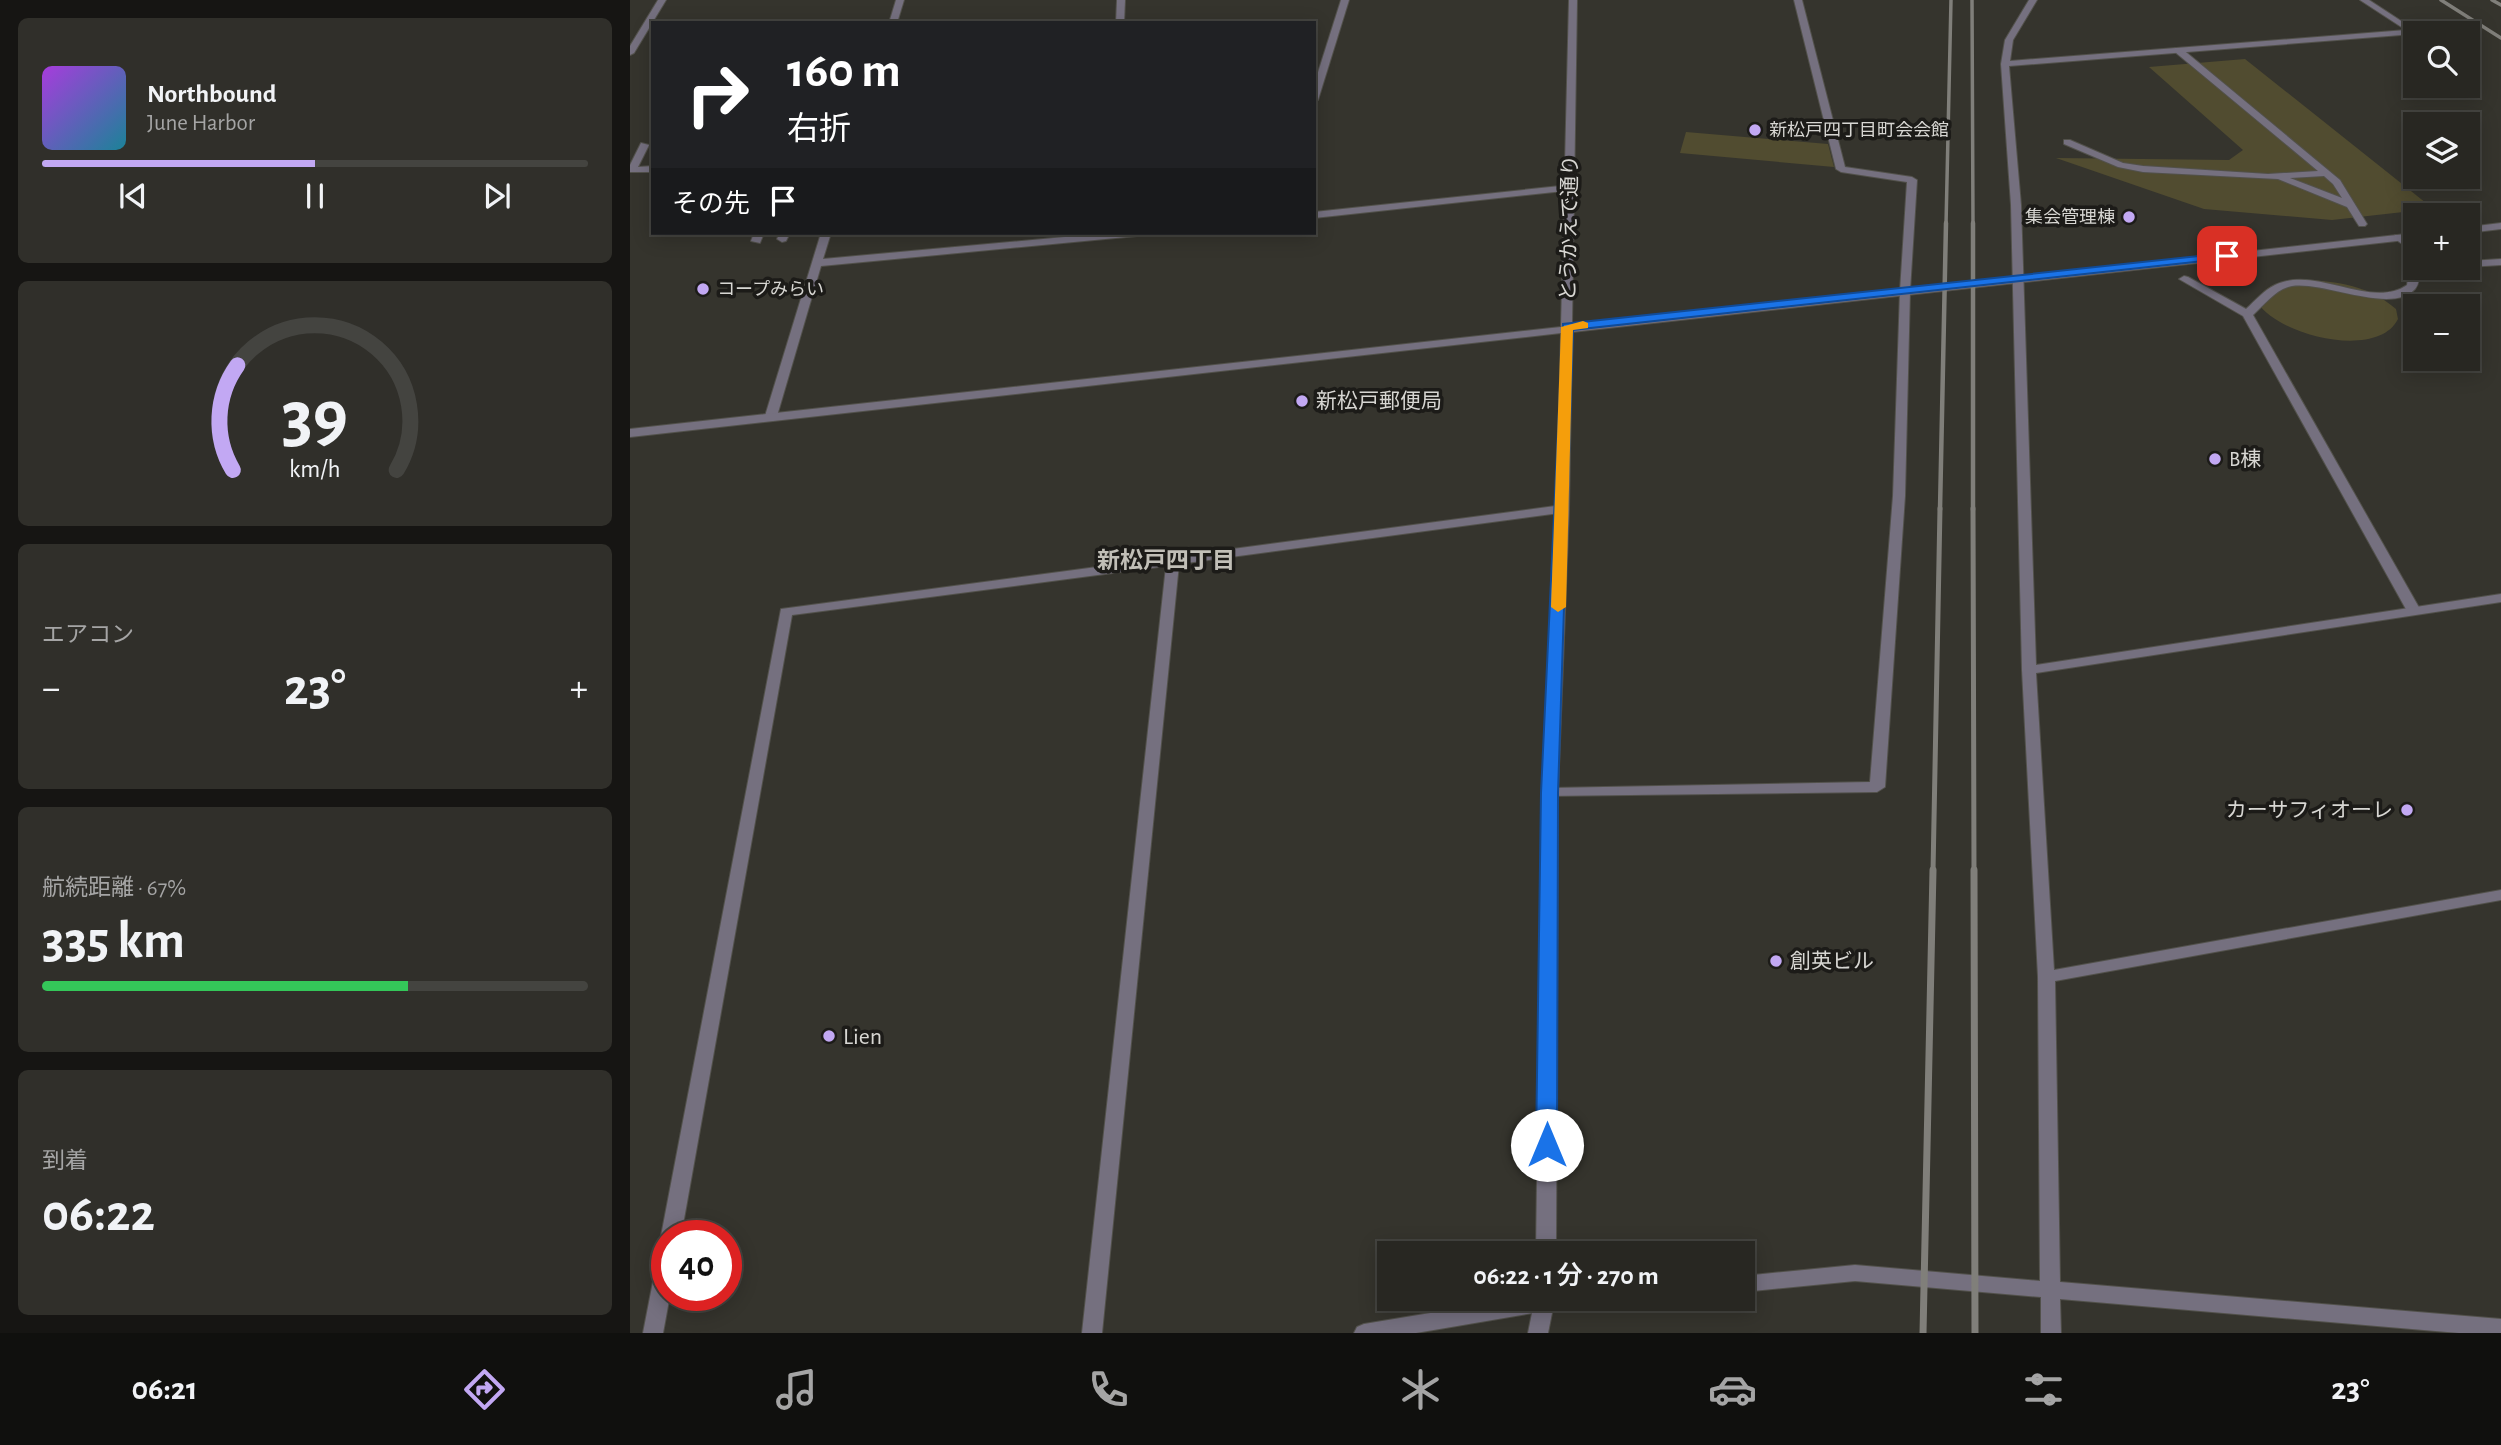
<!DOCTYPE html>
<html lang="ja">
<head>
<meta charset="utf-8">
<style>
	:root { --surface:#282722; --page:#302f2a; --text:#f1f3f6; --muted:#a5a5a5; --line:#444440; --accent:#c2a8f3 }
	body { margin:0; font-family:"Alegreya Sans","Noto Sans JP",sans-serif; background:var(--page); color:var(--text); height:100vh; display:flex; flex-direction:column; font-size:26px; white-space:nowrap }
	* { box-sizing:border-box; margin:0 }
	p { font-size:23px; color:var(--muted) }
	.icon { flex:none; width:38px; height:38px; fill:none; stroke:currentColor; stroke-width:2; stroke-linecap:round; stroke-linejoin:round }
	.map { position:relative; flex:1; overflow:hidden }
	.details { display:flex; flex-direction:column; gap:18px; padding:18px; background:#161513; width:630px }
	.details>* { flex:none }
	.guide { position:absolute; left:21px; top:21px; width:665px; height:214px; border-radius:0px; box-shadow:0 4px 18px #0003,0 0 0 2px var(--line); background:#202124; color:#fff; overflow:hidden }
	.controls { position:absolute; left:1773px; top:21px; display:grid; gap:14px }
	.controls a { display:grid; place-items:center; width:77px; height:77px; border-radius:0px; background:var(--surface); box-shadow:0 4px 18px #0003,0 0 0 2px var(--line); font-size:35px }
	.speed { position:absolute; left:21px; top:1220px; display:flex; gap:14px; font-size:35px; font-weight:700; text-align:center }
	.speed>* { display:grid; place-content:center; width:91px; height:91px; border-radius:50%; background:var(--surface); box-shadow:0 4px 18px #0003,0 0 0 2px var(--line); line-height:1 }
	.speed .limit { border:10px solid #d22; background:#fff; color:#111 }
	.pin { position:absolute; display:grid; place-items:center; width:60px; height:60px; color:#fff; margin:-30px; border-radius:14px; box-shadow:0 4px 10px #0006 }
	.me { position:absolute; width:77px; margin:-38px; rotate:0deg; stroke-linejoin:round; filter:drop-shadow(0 0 5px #0008) }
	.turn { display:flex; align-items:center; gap:24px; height:147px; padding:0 21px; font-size:32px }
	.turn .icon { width:91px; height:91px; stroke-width:2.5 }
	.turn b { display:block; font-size:49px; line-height:60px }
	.then { display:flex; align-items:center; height:66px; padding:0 21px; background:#0003; gap:14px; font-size:26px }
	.big { font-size:52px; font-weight:600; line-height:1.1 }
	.details .widget { flex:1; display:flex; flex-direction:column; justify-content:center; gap:10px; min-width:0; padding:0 24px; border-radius:10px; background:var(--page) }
	.details .dial { align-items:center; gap:0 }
	.dial svg { height:182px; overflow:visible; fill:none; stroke:var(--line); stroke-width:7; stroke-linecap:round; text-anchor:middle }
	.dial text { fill:var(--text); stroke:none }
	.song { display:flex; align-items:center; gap:21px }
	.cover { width:84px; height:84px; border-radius:10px; background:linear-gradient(135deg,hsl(280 70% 55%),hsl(190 70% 35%)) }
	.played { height:7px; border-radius:4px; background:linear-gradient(90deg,var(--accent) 50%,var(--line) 50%) }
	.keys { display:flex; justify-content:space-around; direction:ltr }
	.heat { display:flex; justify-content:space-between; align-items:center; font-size:38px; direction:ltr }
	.charge { height:10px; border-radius:5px; background:linear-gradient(90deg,#34c759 67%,var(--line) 0) }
	.trip { position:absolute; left:747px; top:1241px; width:378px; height:70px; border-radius:0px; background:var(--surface); box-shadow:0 4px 18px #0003,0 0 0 2px var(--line); font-weight:600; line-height:70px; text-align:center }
	.tab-bar { display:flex; height:112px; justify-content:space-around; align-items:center; background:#10100e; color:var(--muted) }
	.tab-bar .icon { width:49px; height:49px }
	.tab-bar .current { color:var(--accent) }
	.tab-bar b { font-size:32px; color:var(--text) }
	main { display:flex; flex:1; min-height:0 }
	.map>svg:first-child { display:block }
</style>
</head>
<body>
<main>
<section class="details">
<div class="widget">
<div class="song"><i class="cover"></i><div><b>Northbound</b><p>June Harbor</p></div></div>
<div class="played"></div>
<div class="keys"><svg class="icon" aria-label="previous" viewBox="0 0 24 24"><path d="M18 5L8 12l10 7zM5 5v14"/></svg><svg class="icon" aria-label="pause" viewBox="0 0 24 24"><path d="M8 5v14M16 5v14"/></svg><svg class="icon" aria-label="next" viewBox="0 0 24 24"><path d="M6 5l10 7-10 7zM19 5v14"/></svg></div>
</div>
<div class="widget dial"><svg viewBox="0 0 100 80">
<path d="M14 69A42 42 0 1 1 86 69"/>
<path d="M14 69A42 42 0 0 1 16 23" stroke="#c2a8f3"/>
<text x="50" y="56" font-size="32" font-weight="700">39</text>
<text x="50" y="72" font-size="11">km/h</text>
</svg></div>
<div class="widget"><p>エアコン</p>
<div class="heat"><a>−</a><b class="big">23°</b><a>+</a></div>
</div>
<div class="widget"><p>航続距離 · 67%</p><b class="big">335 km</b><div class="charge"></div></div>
<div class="widget"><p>到着</p><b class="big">06:22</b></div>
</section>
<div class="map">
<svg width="1871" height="1333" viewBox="0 0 1871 1333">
	<rect width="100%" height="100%" fill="#35342d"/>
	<g fill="#514c30">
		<path d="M1615,59l181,144 49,1 -143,16 -128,-11 -148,-51 173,2 14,-10 -94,-83z"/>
		<path d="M1056,132l142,12 6,23 -154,-14z"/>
		<path d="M1674,280c33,1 66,6 92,29l2,10c-20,41 -119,17 -140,-16 4,-21 27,-21 46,-23z"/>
	</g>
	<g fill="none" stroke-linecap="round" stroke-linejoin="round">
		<g stroke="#52514b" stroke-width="2">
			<g id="service">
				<path d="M1545,48h6l159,132 27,44 -2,2h-6l-12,-19 -69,-28 -135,-7 -25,-5 -54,-23v-4h6l53,23 20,3 125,8 50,-3 -143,-119zM1694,176l9,8 9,14 -52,-20z"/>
				<path d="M11,143l8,2 -11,22 15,-1v6h-23v-7z"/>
				<path d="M124,233h10l-4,10 -9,-2z"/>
				<path d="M150,233h10l-4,8 -4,1 -5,-3z"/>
				<path d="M1765,235h8l12,10v8l-20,-14z"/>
				<path d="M1871,259v6l-33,2v-6z"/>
				<path d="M1785,261v7h4c0,7 1,15 -4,21 -23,26 -91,-8 -123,-3 -16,3 -27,18 -39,29l168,296 -7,4 -7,-4 -164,-295 -64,-37 5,-3 4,1 58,32c9,-8 18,-19 29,-24 41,-20 96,25 132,0l3,-21z"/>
			</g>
		</g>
		<g stroke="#52514b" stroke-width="2">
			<g id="minor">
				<path d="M266,0h8l-7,23h-8z"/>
				<path d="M487,0h8l-1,23h-8z"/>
				<path d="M711,0h8l-31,100 -4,3v-18z"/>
				<path d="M1164,0h8l43,167 67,10 5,3 -7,111 -5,205 -20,291 -8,5 -332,4 -3,-3 3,-3 5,-2 320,-6 23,-286 7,-205 7,-109 -66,-10 -5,-3z"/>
				<path d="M1399,0h8l-24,40 -3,21 396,-31 -46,-30h9l49,32 -4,2 -405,32 12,139 15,460 465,-71v8l-465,71 18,297 447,-80v10l-446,81 5,301 441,37v14h-42l-399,-34 1,34h-20v-36l-186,-16 -112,11v-16l112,-11 185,16 -2,-304 -16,-307 -11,-465 -10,-141 4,-24z"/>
				<path d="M940,185l3,1v4l-259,28v-6z"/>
				<path d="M191,233h10l-8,26 285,-26h34l-5,3 -316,30 -44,150 -6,3 -4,-1 -2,-2z"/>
				<path d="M933,505l6,4 -2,3 -388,52 -77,769h-20l84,-767 -374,49 -111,621h-14v6h-3l-3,-6 120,-627z"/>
				<path d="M37,1253v42h3l-7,38h-20l14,-72 3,-6z"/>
				<path d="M891,1298h81l-3,6 -7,2 -47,5 -129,22h-62l3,-6 7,-3z"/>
			</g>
		</g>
		<g stroke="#52514b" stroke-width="2">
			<g id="tertiary">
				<path d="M28,0h8l-32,53 -4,2v-9z"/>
				<path d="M939,0h8l-5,326 843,-93v6l-843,93 -3,177 -11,284 -2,460h-20l6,-460 15,-284 4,-176 -931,104v-8l931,-102z"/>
				<path d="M1871,223v6l-33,4v-6z"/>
				<path d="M905,1298h20l-7,35h-20z"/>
			</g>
		</g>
		<use href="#service" fill="#75707f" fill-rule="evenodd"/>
		<use href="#minor" fill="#75707f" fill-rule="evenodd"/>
		<use href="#tertiary" fill="#75707f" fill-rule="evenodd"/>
		<g stroke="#807f7a" stroke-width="3.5">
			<path d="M1342,0l1,225"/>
			<path d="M1811,0l60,38"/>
			<path d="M1862,0l9,5"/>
			<path d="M1316,225l5,-225"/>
		</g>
		<g stroke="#807f7a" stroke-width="4.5">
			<path d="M1343,223v287"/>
			<path d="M1310,510l6,-287"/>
		</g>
		<g stroke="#807f7a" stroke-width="5">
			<path d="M1343,508l1,364"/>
			<path d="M1303,872l7,-364"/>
		</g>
		<g stroke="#807f7a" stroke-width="7">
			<path d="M1344,870l1,463"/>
			<path d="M1293,1333l10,-463"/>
		</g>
	</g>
	<path fill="#1a73e8" stroke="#114b97" stroke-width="2" d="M1597,253l5,3 -1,2 -658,72 -15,463 -1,352 -3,6h-15l-3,-6 5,-352 22,-469z"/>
	<path fill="#f59e0b" d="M953,321l5,2v5l-15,2 -7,277 -8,5 -7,-5 10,-280z"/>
	<g fill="#c2a8f3" stroke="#1c1b18" stroke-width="2.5">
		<circle cx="1125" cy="130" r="7"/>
		<circle cx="1499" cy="217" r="7"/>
		<circle cx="73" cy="289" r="7"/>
		<circle cx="672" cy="401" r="7"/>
		<circle cx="1585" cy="459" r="7"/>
		<circle cx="1777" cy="810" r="7"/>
		<circle cx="1146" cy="961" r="7"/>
		<circle cx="199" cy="1036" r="7"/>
	</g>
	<g text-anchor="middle" stroke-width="7" stroke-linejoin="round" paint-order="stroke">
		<g font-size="18" fill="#d7d6d2" stroke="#1c1b18" text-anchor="start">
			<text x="1139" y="136">新松戸四丁目町会会館</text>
			<text x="1485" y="223" text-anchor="end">集会管理棟</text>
			<text x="87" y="295">コープみらい</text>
		</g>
		<g font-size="21" fill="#d7d6d2" stroke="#1c1b18">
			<text transform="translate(939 228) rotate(-89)" y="7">とうかえで通り</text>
		</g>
		<g font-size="21" fill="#d7d6d2" stroke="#1c1b18" text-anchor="start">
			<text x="686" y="408">新松戸郵便局</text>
			<text x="1599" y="466">B棟</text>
			<text x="1763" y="817" text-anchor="end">カーサフィオーレ</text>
			<text x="1160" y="968">創英ビル</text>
		</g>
		<g font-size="23" font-weight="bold" fill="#c1bfb7" stroke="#1c1b18">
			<text x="536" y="568">新松戸四丁目</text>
		</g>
		<g font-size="24" fill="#d7d6d2" stroke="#1c1b18" text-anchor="start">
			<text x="213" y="1044">Lien</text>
		</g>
	</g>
</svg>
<div class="controls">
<a><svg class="icon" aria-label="search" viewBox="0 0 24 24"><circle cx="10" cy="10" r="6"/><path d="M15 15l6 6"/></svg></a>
<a><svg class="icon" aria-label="layers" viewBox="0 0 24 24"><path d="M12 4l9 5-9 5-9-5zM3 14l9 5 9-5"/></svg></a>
<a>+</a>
<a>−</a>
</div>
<div class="speed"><div class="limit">40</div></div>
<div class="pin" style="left:1597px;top:256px;background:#d93025"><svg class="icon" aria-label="arrive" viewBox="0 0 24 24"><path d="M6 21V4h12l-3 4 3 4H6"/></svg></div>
<svg class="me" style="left:917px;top:1145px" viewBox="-20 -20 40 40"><circle r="19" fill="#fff"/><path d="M0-13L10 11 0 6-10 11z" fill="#1a73e8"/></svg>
<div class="trip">06:22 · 1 分 · 270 m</div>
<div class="guide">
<div class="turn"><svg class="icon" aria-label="right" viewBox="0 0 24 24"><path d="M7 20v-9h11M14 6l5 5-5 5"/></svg><div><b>160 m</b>右折</div></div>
<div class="then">その先<svg class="icon" aria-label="arrive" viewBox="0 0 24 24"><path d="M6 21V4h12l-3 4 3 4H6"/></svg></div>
</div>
</div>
</main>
<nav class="tab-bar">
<b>06:21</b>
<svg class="icon current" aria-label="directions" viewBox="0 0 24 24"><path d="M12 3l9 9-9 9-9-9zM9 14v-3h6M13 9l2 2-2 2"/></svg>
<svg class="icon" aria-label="music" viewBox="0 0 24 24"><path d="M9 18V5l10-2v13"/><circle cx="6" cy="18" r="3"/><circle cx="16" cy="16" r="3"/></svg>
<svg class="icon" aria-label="phone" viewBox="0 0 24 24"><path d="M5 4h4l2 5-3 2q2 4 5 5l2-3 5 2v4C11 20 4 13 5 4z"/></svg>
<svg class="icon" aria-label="climate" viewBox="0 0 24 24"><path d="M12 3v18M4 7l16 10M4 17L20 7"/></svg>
<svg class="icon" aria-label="car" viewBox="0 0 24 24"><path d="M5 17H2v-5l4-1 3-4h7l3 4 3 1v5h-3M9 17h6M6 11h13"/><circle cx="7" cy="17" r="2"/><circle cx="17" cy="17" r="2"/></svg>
<svg class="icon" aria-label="filters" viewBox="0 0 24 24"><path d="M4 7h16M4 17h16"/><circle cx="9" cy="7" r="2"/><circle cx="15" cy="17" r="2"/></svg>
<b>23°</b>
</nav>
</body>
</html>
